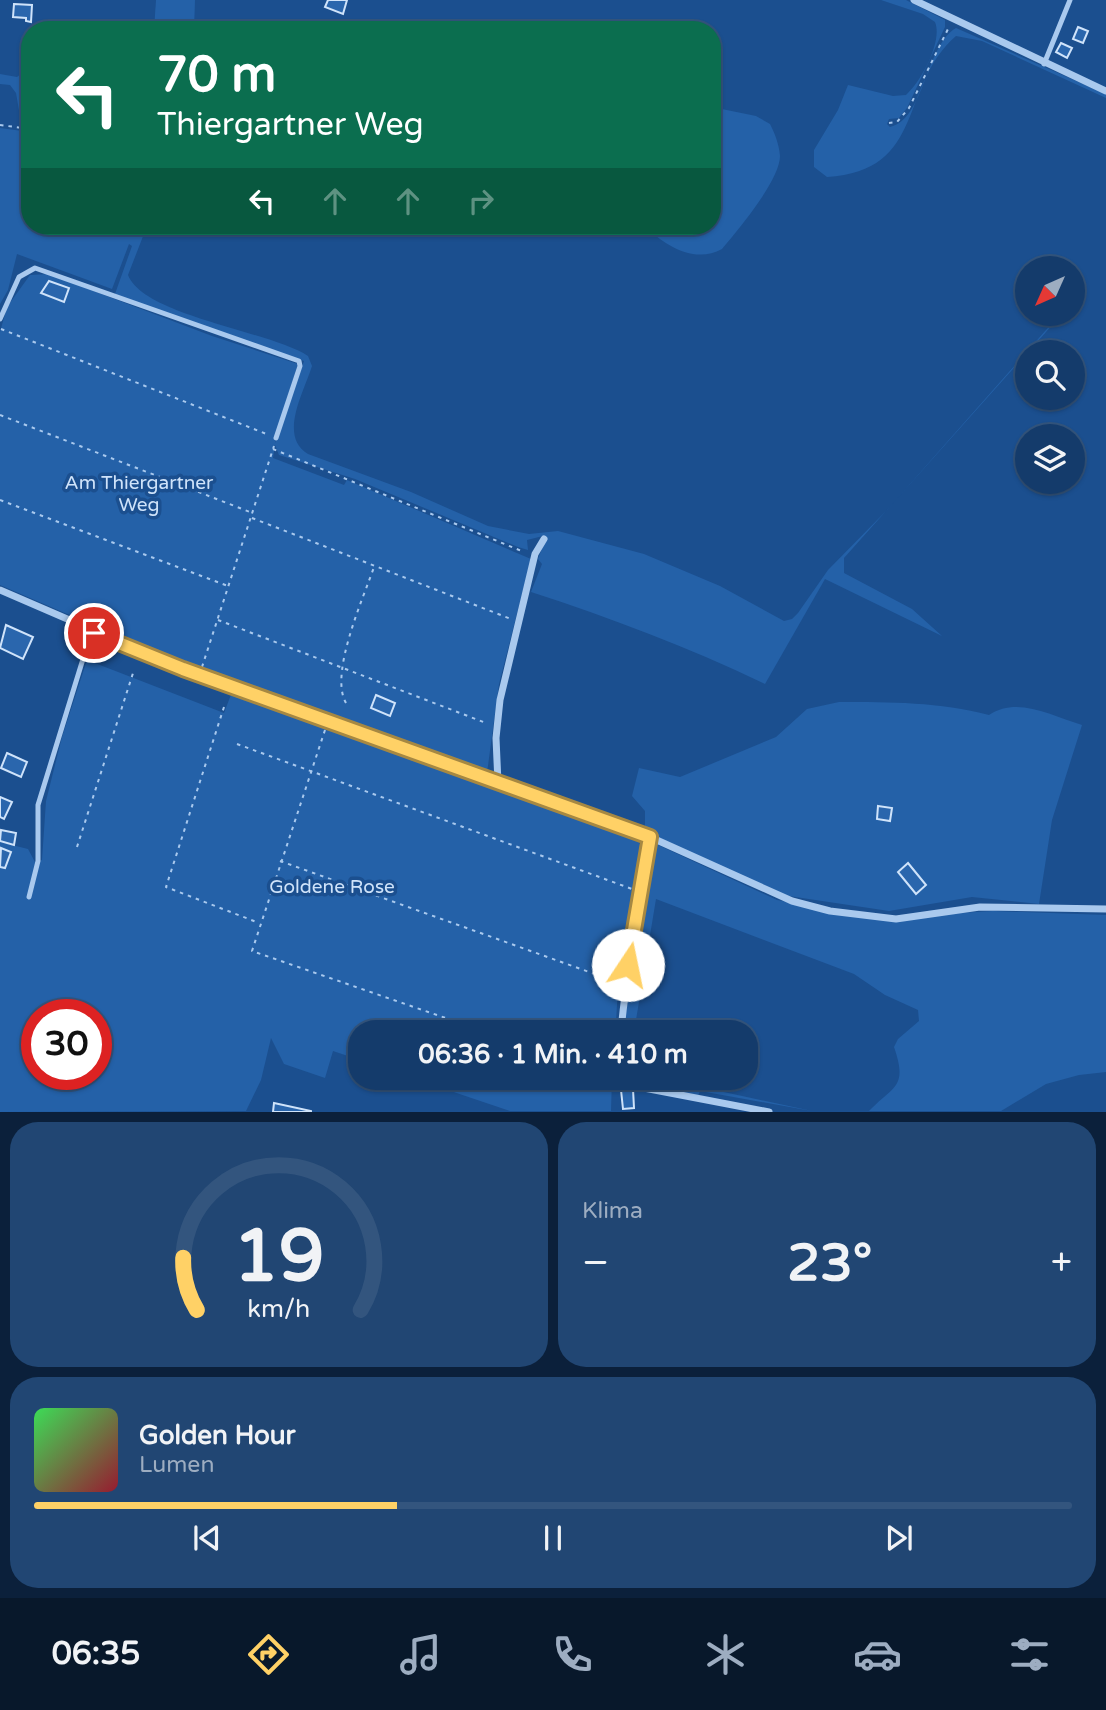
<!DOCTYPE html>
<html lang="de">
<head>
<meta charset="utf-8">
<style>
	:root { --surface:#143b6b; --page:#214673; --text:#f1f3f6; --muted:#9dadc1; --line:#33557e; --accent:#ffd166 }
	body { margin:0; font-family:"Varela Round",sans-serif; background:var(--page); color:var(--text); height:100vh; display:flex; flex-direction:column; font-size:26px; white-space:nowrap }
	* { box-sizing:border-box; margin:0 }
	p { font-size:23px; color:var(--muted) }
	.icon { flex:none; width:38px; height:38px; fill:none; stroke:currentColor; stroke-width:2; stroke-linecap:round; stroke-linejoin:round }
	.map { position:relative; height:1112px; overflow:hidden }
	.details { display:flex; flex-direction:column; gap:10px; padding:10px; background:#0b203b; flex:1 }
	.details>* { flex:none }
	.top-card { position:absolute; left:21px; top:21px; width:700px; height:214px; border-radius:28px; box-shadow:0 2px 5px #0004,0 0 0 2px var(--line); background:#0b6e4f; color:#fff; overflow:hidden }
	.needle { width:46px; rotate:225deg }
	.tools { position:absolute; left:1015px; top:256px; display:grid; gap:14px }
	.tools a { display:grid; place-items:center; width:70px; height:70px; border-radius:50%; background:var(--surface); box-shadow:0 2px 5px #0004,0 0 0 2px var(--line); font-size:35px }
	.speed { position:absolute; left:21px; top:999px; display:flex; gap:14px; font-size:35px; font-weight:700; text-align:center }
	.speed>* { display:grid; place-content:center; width:91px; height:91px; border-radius:50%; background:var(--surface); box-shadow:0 2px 5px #0004,0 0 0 2px var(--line); line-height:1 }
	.speed .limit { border:10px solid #d22; background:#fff; color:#111 }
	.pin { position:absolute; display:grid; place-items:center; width:60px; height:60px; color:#fff; margin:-30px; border:4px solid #fff; border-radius:50%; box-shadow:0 2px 7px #0007 }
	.me { position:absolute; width:77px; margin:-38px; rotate:11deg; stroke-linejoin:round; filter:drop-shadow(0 0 5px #0008) }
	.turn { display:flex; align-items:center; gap:24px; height:147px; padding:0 21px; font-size:32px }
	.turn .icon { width:91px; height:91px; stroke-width:2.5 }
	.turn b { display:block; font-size:49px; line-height:60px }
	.lanes { display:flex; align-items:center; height:66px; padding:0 21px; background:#0003; justify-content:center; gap:35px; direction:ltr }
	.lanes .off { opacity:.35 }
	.big { font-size:52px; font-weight:800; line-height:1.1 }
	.details .tile { flex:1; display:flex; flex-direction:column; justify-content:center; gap:10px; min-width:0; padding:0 24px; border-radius:28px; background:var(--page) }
	.details .dial { align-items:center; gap:0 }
	.dial svg { height:182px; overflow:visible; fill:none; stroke:var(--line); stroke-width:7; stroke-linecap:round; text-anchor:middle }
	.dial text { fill:var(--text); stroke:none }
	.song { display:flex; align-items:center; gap:21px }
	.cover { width:84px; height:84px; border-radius:10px; background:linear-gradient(135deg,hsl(130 70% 55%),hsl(350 70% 35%)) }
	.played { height:7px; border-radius:4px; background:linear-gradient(90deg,var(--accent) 35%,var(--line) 35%) }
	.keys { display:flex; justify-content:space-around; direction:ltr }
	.heat { display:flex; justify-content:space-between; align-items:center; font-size:38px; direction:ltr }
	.details .tiles { flex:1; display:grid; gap:10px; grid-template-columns:1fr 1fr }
	.tile:last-child { grid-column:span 2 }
	.trip { position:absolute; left:348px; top:1020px; width:410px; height:70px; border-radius:28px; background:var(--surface); box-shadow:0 2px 5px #0004,0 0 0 2px var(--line); font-weight:800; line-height:70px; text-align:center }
	.dock { display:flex; height:112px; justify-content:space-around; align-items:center; background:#08182b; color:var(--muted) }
	.dock .icon { width:49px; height:49px }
	.dock .selected { color:var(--accent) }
	.dock b { font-size:32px; color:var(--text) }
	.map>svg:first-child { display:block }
</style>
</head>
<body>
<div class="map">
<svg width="1106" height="1112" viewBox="0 0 1106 1112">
	<rect width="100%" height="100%" fill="#1b4f8f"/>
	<g fill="#2461a8" fill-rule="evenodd">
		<path d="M156,0h39l-1,30h-40z"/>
		<path d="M881,0h25l39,20v7l-38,81 -8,10 -10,1 -2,5 3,3c35,-8 35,-81 66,-99l150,66v4l-124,-57 -26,-5c-58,50 -29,135 -129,141l-13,-10v-17l24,-40 10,-25 45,11 13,-1c15,-13 37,-54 29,-73l-12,-8z"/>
		<path d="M30,67v59l-9,-4 -5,-29 -6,-8 -10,-1v-10l17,3z"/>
		<path d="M712,107l44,9 14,8c5,10 9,20 10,32 0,24 -42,74 -58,93 -27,15 -57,-3 -77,-23h67z"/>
		<path d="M0,128l30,4v94h117l-19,49c16,41 142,56 180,81l4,10c-8,26 -34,70 -4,88l103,38 77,34 41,8 29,-3 86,23 76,32 64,35 8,-2 6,-6 30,-43 59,-60 174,-197h2l-219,245v15l68,36 30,27 -117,-57 -60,105c-77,-37 -154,-66 -234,-92l11,-28 -4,-5 8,-21 -3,-2 -16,4 1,10 -10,-3 -163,-68 -76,-24 -4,-10 -2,13 71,27 3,-5 184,79 -32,125 -12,89 -163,-61 -141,-48 -183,-79v-253l7,-25 23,-32 19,-1 163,62 86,28 -22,69 -1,10 29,-82 -142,-47 -47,-20 17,-48 -3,-2 -17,45 -95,-35 -9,36 -8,14z"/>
		<path d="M87,660l137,53 8,-21 98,34 135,53 78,24 95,36c17,43 -12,96 -19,139 -2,18 -2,37 -4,54h-255v28l-27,-9 -8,27 -41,-14 -13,-26 -10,42 -15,31 -246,1v-270l28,7 7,13 7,-2 4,-59 16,-64zM37,1015h59v59h-59z"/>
		<path d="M839,702c51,0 101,0 150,13 29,-19 62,1 93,10l-30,95 -13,84 -67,-7 -83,14 -107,-16 -137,-64v-20l-13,-15 7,-28 41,9 96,-40 31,-28z"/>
		<path d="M656,844l121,56 97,18 119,-7 113,4v157l-27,3 -33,9 -45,27h-132c25,-26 39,-23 25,-64l4,-8 21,-18 -1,-11 -33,-15 -31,-21 -198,-75 -22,133h-11l29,-185z"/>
		<path d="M412,1078h200l-1,33h-101z"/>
		<path d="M634,1078h25l153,33 -112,-20 -2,5 -47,-9z"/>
	</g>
	<g fill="#2a66ad" stroke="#cfe3fa" stroke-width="2">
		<path d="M328,0h19l-4,14 -18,-7z"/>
		<path d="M14,4l18,1 -1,17 -5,-1v-3l-13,-1z"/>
		<path d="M268,21l29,9h-32z"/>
		<path d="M1078,27l10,4 -5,12 -10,-4z"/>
		<path d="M1061,43l11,5 -5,10 -11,-6z"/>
		<path d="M49,281l20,7 -5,14 -23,-9z"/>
		<path d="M6,625l27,12 -10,22 -23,-11z"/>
		<path d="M376,695l19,8 -5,13 -19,-8z"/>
		<path d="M7,753l20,9 -6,15 -20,-9z"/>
		<path d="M0,797l12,5 -8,17 -4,-2z"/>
		<path d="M878,806l14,2 -2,13 -13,-2z"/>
		<path d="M1,830l15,3 -2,12 -14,-4z"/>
		<path d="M1,848l10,4 -6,16 -5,-1z"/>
		<path d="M908,863l18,22 -10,9 -18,-22z"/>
		<path d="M633,1089l1,19 -11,1 -2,-19z"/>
		<path d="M274,1103l37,8v1h-38z"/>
	</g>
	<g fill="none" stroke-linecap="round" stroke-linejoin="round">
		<g stroke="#a9c9ee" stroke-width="2" stroke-dasharray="3.5 5" stroke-linecap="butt">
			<path d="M889,123l8,-1 12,-14 40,-81"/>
			<path d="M0,125l30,4"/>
			<path d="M1,329l268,106"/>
			<path d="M0,415l250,97"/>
			<path d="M273,449l251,103"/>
			<path d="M0,500l228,86"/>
			<path d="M252,518l259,101"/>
			<path d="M218,620l268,103"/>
			<path d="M202,667l72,-221"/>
			<path d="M346,703c-17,-29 17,-104 28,-136"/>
			<path d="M224,707l-58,180 93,36"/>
			<path d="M325,730l-73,221 234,81"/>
			<path d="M237,744l395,145"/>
			<path d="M77,847l57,-177"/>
			<path d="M280,861l337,121"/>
		</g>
		<g stroke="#a9c9ee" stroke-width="5">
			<path d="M1044,64l26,-64"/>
			<path d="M0,319l19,-42 16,-9 264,93 1,5 -24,72"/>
			<path d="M29,897l9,-36v-56l45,-146 11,-26"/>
		</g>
		<g stroke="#a9c9ee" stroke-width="7">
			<path d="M914,0l192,91"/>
			<path d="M0,590l183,79 467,168 142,64 38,10 66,8 84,-12 126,2"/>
			<path d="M498,783l-2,-45 4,-38 35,-146 9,-15"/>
			<path d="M621,1032c5,-65 21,-129 29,-195"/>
			<path d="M628,1078l16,10 125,24"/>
		</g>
	</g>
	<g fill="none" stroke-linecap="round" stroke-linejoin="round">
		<g stroke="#a68842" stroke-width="18">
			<path id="route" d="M94,633l89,36 467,168 -22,128"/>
		</g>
		<use href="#route" stroke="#ffd166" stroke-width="12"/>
	</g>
	<g text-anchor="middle" stroke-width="7" stroke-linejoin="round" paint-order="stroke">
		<g font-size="19" fill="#cfe3fa" stroke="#1b4f8f">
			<text x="139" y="489">Am Thiergartner<tspan x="139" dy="22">Weg</tspan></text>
			<text x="332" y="893">Goldene Rose</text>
		</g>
	</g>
</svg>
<div class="tools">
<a><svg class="needle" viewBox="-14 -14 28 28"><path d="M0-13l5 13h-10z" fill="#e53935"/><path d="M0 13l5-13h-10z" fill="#9dadc1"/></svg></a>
<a><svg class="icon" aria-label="search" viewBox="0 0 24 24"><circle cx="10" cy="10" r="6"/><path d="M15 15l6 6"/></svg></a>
<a><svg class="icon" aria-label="layers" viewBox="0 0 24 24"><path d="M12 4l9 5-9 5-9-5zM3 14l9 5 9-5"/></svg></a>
</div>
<div class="speed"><div class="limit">30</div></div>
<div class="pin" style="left:94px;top:633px;background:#d93025"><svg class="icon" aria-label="arrive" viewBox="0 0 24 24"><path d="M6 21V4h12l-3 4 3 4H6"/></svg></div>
<svg class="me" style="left:628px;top:965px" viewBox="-20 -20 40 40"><circle r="19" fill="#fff"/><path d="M0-13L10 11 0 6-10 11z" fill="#ffd166"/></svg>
<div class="trip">06:36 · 1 Min. · 410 m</div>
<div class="top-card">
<div class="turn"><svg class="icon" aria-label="left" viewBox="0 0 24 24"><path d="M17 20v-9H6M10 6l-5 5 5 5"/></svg><div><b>70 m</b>Thiergartner Weg</div></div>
<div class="lanes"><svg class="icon" aria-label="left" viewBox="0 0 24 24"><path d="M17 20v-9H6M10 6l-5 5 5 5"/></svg><svg class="icon off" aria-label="ahead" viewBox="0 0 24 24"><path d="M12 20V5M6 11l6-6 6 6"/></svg><svg class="icon off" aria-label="ahead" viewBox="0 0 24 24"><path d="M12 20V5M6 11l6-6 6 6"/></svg><svg class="icon off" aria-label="right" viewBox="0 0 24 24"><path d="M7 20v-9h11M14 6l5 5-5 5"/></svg></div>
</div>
</div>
<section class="details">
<div class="tiles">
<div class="tile dial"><svg viewBox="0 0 100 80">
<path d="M14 69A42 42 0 1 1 86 69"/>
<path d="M14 69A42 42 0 0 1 8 46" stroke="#ffd166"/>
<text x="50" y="56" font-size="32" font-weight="700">19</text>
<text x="50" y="72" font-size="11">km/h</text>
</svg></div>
<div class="tile"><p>Klima</p>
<div class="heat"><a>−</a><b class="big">23°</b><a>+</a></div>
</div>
<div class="tile">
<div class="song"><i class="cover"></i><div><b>Golden Hour</b><p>Lumen</p></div></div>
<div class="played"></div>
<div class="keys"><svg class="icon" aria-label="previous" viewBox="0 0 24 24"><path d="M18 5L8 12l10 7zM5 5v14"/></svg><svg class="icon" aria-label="pause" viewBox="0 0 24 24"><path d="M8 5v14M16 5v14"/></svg><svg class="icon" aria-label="next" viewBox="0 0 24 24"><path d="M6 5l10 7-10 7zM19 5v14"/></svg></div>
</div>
</div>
</section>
<nav class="dock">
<b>06:35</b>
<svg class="icon selected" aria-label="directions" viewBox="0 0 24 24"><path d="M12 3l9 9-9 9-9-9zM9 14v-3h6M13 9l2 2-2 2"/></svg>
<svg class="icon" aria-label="music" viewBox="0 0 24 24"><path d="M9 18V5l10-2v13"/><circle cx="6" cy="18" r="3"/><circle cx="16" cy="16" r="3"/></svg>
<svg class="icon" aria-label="phone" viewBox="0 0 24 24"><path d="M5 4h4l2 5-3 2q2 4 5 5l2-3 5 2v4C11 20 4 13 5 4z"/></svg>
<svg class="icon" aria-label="climate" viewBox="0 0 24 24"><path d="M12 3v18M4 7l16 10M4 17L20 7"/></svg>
<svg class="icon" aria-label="car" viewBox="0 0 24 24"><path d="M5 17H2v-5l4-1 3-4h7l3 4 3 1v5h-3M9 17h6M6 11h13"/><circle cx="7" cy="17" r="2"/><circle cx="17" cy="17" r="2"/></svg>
<svg class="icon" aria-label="filters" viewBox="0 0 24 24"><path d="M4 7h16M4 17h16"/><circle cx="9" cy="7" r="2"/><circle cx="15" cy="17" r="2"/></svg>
</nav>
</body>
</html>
